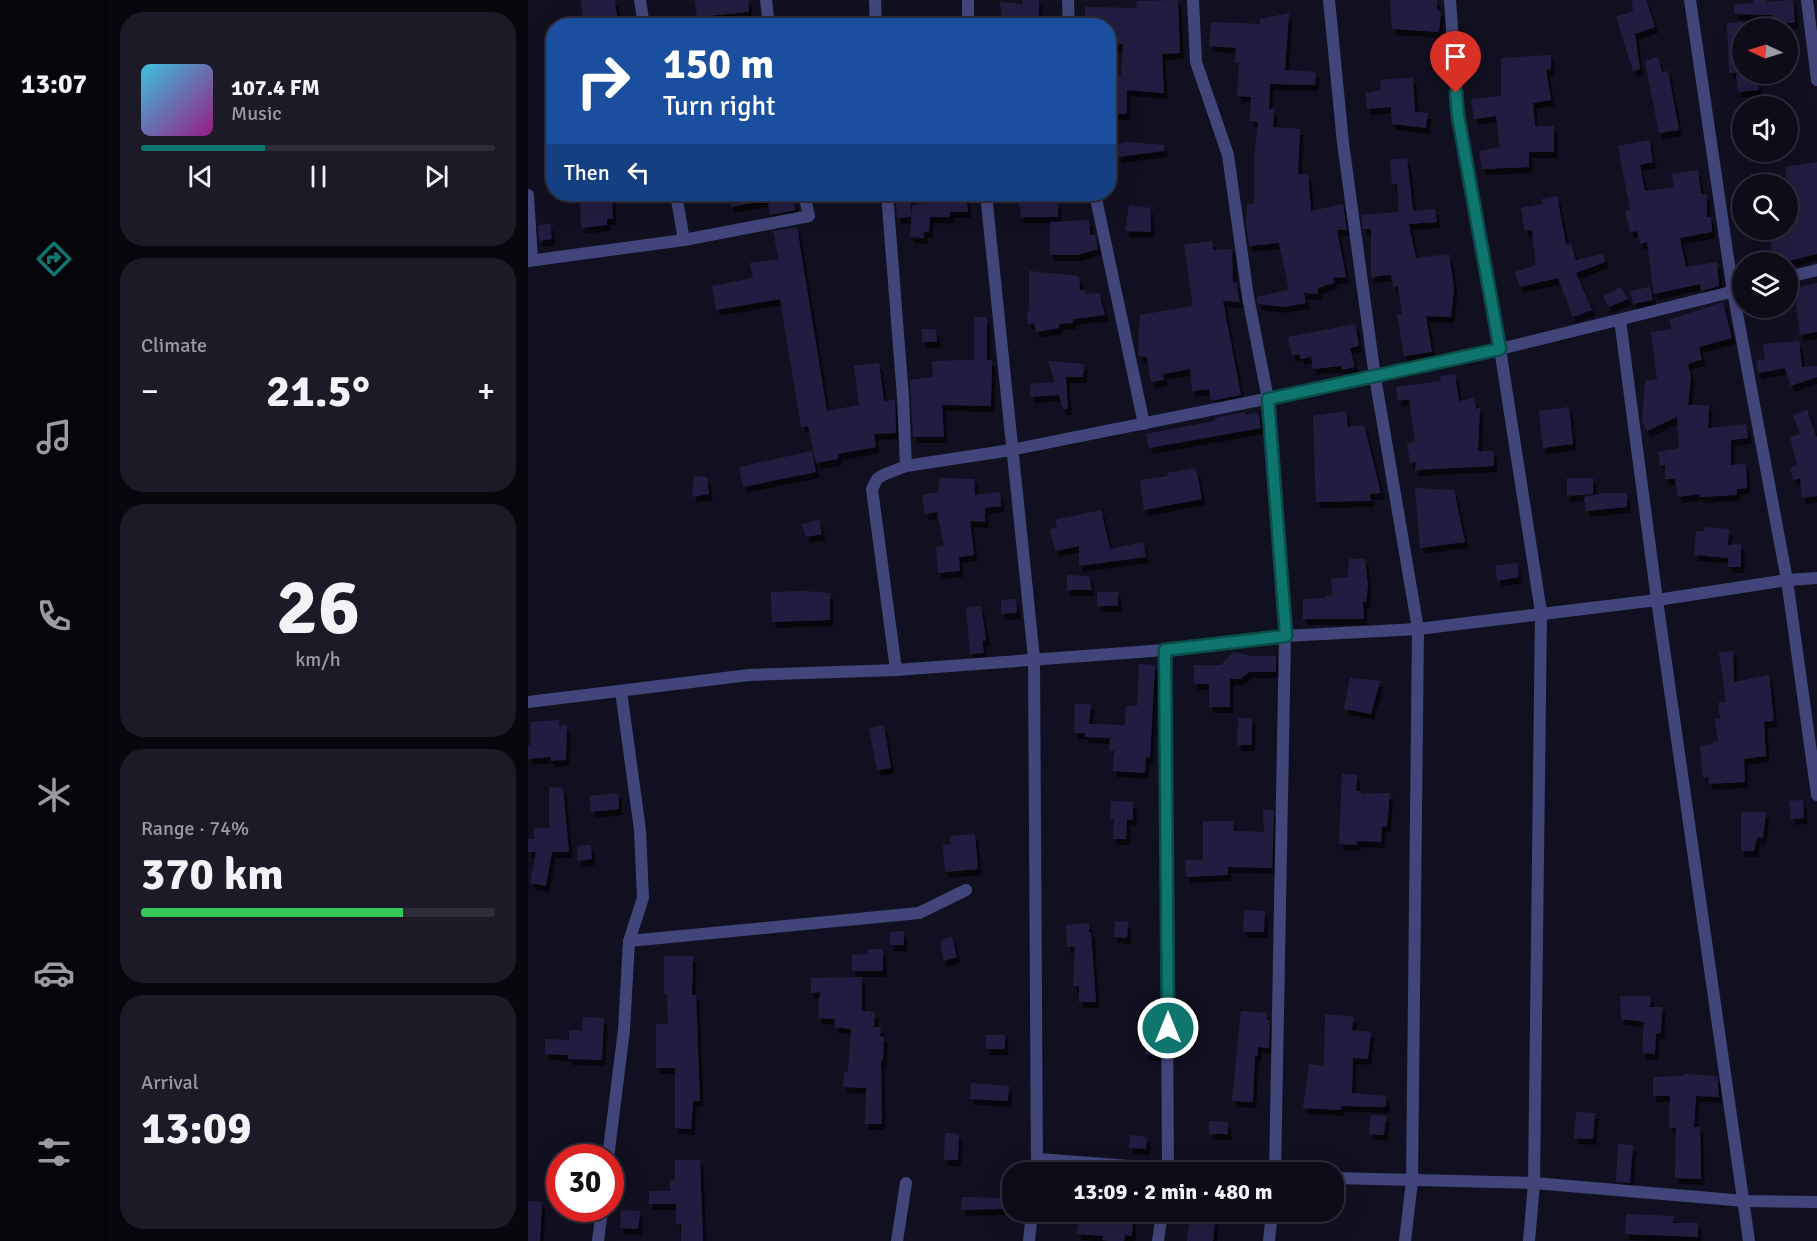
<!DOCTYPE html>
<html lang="en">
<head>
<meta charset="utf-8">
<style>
	:root { --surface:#0d0c19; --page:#1b1a26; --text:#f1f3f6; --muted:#9a9ba2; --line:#2d2c38; --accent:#0f766e }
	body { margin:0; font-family:Signika,sans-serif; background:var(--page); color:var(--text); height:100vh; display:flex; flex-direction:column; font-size:22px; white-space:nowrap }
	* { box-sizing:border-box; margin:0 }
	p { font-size:20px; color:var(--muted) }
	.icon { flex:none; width:33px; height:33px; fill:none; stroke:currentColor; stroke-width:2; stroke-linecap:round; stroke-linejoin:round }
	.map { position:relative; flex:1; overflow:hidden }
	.side { display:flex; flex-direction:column; gap:12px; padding:12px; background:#07070e; width:420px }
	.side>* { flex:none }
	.guide { position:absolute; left:18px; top:18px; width:570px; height:183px; border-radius:24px; box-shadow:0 6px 24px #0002,0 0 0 2px var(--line); background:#1a4fa0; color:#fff; overflow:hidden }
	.needle { width:39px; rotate:274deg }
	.fabs { position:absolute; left:1204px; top:18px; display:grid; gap:12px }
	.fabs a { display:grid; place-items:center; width:66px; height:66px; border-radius:50%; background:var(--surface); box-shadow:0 6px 24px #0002,0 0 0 2px var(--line); font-size:30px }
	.speed { position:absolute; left:18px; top:1144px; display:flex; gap:12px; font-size:30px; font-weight:700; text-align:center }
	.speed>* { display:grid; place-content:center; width:78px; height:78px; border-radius:50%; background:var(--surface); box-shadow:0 6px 24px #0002,0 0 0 2px var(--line); line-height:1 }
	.speed .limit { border:9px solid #d22; background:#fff; color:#111 }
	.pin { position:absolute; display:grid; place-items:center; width:51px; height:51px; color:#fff; margin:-62px -26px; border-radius:50% 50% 50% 0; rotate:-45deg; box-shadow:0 0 6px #0007 }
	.pin .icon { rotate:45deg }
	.me { position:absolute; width:66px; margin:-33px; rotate:0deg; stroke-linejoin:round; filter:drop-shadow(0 0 4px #0008) }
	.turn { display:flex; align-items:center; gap:21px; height:126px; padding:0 18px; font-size:27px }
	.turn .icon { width:78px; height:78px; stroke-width:2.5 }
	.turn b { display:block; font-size:42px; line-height:51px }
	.then { display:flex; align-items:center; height:57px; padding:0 18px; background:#0003; gap:12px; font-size:22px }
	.big { font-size:45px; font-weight:800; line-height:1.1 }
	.side .widget { flex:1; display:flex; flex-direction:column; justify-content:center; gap:9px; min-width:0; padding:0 21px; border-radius:24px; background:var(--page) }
	.side .dial { align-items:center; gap:0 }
	.dial b { font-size:78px; line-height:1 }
	.song { display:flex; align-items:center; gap:18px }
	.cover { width:72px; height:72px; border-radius:9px; background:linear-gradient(135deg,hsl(190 70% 55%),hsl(310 70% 35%)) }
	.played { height:6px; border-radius:3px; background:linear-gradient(90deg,var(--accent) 35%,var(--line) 35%) }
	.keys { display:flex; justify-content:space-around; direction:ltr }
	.heat { display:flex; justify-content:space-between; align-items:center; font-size:33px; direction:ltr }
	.charge { height:9px; border-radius:4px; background:linear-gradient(90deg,#34c759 74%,var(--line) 0) }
	.trip { position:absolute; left:474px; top:1162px; width:342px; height:60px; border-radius:24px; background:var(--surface); box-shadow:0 6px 24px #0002,0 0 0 2px var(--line); font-weight:800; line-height:60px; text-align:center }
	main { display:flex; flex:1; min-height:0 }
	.menu { display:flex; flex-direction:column; width:108px; justify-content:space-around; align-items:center; background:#05050a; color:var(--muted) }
	.menu .icon { width:42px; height:42px }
	.menu .active { color:var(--accent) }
	.menu b { font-size:27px; color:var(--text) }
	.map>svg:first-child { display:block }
</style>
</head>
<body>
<main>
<nav class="menu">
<b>13:07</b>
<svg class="icon active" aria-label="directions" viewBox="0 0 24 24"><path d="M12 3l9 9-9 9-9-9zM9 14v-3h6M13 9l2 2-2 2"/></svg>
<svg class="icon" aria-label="music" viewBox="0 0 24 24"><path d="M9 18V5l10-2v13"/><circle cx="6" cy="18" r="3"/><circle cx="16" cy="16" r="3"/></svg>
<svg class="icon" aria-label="phone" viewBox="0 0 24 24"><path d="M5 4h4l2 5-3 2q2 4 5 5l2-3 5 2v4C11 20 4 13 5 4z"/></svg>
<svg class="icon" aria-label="climate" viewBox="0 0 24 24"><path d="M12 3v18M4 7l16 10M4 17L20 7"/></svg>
<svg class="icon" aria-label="car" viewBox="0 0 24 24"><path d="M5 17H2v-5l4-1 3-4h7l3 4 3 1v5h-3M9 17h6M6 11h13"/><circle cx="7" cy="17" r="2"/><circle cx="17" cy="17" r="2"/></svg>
<svg class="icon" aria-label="filters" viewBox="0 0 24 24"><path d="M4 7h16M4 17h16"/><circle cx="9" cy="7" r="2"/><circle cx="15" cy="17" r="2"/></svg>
</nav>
<section class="side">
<div class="widget">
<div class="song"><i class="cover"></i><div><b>107.4 FM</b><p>Music</p></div></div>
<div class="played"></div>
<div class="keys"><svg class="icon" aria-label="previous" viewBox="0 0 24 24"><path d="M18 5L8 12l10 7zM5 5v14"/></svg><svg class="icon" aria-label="pause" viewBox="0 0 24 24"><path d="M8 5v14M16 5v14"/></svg><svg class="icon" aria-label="next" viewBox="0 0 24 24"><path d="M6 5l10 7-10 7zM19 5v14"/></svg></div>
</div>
<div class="widget"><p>Climate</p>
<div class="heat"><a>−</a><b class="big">21.5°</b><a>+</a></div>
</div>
<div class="widget dial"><b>26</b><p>km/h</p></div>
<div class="widget"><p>Range · 74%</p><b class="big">370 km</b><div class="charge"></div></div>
<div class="widget"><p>Arrival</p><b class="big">13:09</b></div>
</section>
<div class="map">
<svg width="1289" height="1241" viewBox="0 0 1289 1241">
	<defs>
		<filter id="shadow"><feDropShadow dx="3.5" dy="6" stdDeviation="0" flood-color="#0009"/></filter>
	</defs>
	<rect width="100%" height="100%" fill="#111021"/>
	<g fill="#221f3f" filter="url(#shadow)">
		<path d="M53,0h34l3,26h-35z"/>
		<path d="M167,0h53l1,12 -52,5z"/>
		<path d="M495,0h16v26h-36l-3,-24 23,2z"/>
		<path d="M650,0l2,53 -18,1 2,39 -37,-3v24h-19v-40l13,1 2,-31 -8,1 -3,-19h-27v-19l52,1 -1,-7z"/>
		<path d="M862,0h47v10l4,1 -2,21 -47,-3z"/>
		<path d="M1104,0h14l9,27 -20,7 5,35 -7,2 -17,-54 17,-6z"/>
		<path d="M1225,0h14l-1,2 27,-2 2,23h-8v4l-15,1v-13l-38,-1v-9l19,-2z"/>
		<path d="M761,13l-4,57 31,2 -1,13 -45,-1 -1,25h5l-1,18 27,2 -2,45h10l3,37 32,-7 4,26h-10l9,47 -13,1 1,5 -16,5v6l-14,-1 2,10 -22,4 -26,-3 -2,-7 33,-7 -10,-47 -30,3 -3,-22 1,-20h7v-44l4,-38 -8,-1 1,-24 -14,-1 2,-33h-4l1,-15 -27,-2 2,-24 49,2v-5z"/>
		<path d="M1215,22v50l-14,1 -2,-50z"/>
		<path d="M1023,55v14l-5,1 5,30 -18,3 2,23h19v26h-25v15l-47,2 -3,-18 21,-4 -4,-31 -22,3 -3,-20 30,-3v-38z"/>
		<path d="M1130,57l4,15 6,-1 11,59 -20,3 -14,-72z"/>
		<path d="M1208,74h20l3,16 -21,2z"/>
		<path d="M885,77l2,35 13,1 -2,15 -34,-4 -1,-17 -24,2 -2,-16 16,-3 -1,-10z"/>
		<path d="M1121,140l4,22 -13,3 5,26 29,-4 -2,-13 26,-4 3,24h6v23h4l1,15 -32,6 6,29 31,-5 2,24 -18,5 -1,-7 -46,10 -7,-52 -7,2 -3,-13 -7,1 -5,-21 5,-1 -12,-64z"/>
		<path d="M599,142l37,3v6l-46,6 -2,-13z"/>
		<path d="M879,158l6,53 22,-2 2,13 -28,2 7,34 33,-4 5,33 -3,30 -25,-1 6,36 -28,4 -7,-41 5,-1 -4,-28 -5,1 -2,-12 -20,2v-48h-8l-2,-14 38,-3 -2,-28h-5l-2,-24z"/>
		<path d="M1289,162v92l-32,8h-12l-3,-25h7v-7h11v-14l4,-1 -7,-48z"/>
		<path d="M52,194h32l1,25h-6v6l-26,3z"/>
		<path d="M199,194h40l1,6 -37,7z"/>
		<path d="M367,194h15l1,23 -14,1z"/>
		<path d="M408,194h30l2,18h-18v5h-20l-1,15h-5v6l-14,-1 2,-32 22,-3z"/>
		<path d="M490,194h18l1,9h21v14h-37z"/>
		<path d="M1029,196l9,48 5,-1 5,17 27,-6 2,8 -29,11 16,37 -19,7 -15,-39 -38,9 -5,-15 21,-7 -4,-35 -7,1 -4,-23 22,-4 -1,-5z"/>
		<path d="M265,199l3,11 -26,5 -2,-11z"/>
		<path d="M601,205l21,3 1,24 -26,-1z"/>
		<path d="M561,220l1,15h5l3,14 -21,6h-27v-33z"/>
		<path d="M22,224l2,15 -13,2 -1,-16z"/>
		<path d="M269,227l30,184 32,-6 -5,-39 25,-3 5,38 11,-1 1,33 -22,1 2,13 -38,7v5l-22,4 -8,-37 -7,1 -21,-128 -64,11 -4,-24 41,-8 -3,-15 29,-4 -6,-28z"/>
		<path d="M684,241l1,9 19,-1 1,34 3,-1 4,20 -17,-1 18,94 -30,6 -2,-12 -17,2 -2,-22 -27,5 1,6 -13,2 -4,-25 -9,-1 2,-41 53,-9 -9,-61z"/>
		<path d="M501,271l50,5 1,14h5v4l14,-1 6,22 -32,4v4l-14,1v4l-23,4 -2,-9 -6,1 -1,-13h2z"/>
		<path d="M1289,283v49l-17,3 -6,-47z"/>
		<path d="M1093,287l7,12 -19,8 -6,-11z"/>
		<path d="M1122,287l3,13 -20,4 -3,-13z"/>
		<path d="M1195,302l9,36 -33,9 3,12 -14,5 3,13 -3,28h21l-1,23 38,-4 2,14 -17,2v25l15,-1 1,24 -10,1v6l-37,2 -1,-3 -21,3 -3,-18h-10v-14h-5l-2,-13 21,-4 -2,-31 -30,14 -5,-10 3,-40 12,-2 -6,-47 21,-3 -3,-9z"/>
		<path d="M446,317h13v43h5l-1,46 -49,-1 2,32h-31l-3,-57 23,-3 -1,-16 42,-1z"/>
		<path d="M827,324l4,22 -9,2 5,19 -13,3 -1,-4 -28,3 -2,-12 -10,2 -2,-5 -7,2 -4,-19z"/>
		<path d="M394,329h14l1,13h-15z"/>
		<path d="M1271,341l3,26 15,-1v11l-26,9 -6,-18 -27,5 -2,-12 9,-2 -2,-15z"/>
		<path d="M520,361l36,3 -1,13h-17l2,32h-5l-4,-14 -29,2v-13l25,-2z"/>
		<path d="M927,374l4,27 15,-3 2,11 4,-1 -2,43h15l1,15 -79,4 1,-8 -6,1 -3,-20 8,-1 -6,-43 -11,2 -2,-14 45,-6 -1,-5z"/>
		<path d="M1041,407l4,37 -30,4 -4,-37z"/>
		<path d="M1279,410l10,28v58l-15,2 -2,-20 -6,2 -4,-12 7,-3 -7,-28 10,-3 -7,-19z"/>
		<path d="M818,411l2,16 16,-2 17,68 -11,1 1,7 -55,1 -3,-86z"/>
		<path d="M717,412v3l13,-2 3,15 -112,20 -3,-14 69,-13v-3z"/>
		<path d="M284,451l4,21 -73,15 -4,-20z"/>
		<path d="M668,468l6,31 -58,11 -4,-30 28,-4 -1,-3z"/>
		<path d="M166,476l13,1 2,17 -17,3z"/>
		<path d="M412,478l34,1 1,16 25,-3 1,14 -16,2v14l-15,-1 4,34 -15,2 1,14 -22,2 -2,-26 8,-1 -7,-34 -12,2 -3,-19 16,-3z"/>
		<path d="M1039,478h26v16l-26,2z"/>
		<path d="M887,488l39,2 11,52 -45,6z"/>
		<path d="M1077,493h22v14l-41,4 -2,-14z"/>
		<path d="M573,510l9,39 33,-7 3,15 -67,9v-20l-24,5 -5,-22 7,-1 -2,-8z"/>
		<path d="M291,520l3,14 -16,3 -4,-13z"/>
		<path d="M1175,527l26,2 -1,16 13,-1v23h-13v-9l-34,-3 2,-24h8z"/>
		<path d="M821,559h16l3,27 -2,16h-3l1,17h-61v-20l23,-1v-2l7,-1 -2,-16 17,-2z"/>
		<path d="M989,563l2,14 -22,4 -2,-15z"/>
		<path d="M539,575l22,1 3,14h-25z"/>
		<path d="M276,591l26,2v27l-58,2 -1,-30z"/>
		<rect x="569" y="592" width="21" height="14"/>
		<path d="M488,599l1,14 -16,1v-14z"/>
		<path d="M453,606l5,34 -4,1 2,12 -14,1 -4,-47z"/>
		<path d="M1205,651l1,31 35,-7 5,46 -10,1 2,34 -22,3 1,23 -37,2 1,-7 -6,1 -3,-32 13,-2v-3h5l-3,-22h5l-2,-16 8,-1 -7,-50z"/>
		<path d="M706,652l17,4h25v16h-27l-8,7h-11v28h-21v-23h-15v-19h27z"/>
		<path d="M611,664l16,1 -5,93 -4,-1 -1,16 -32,-2 1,-20h-5l1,-13 -25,-1v-4h-11l1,-29h16l-2,20 36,1 1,-19h11z"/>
		<path d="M822,678l30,3 -9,33 -27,-5z"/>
		<path d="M710,718h14v27h-15z"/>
		<path d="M31,720v6l8,-1 -1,35 -15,1v-4l-23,2v-14h3l-1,-23z"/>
		<path d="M356,725l7,43 -14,2 -8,-42z"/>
		<path d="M814,774l15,1 -1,16h5v3l29,-1 -3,33 -5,1 -1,15 -24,-1v4l-18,-1z"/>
		<path d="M21,787l14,1 6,64h-17l-6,34 -16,-3 6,-31h-8v-13h6v-11h15z"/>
		<path d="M90,793l1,16 -28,3 -2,-16z"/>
		<path d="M1275,800l1,18 -13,1 -2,-18z"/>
		<path d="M583,801l22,1v18l-6,-1 -1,20h-13l1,-20h-4z"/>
		<path d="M735,810h11l-2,69v-11l-44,-1v8l-42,2 -1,-17h18v-39h30l1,10 30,1z"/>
		<path d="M1213,812h25l-3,26 -6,-1 -3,14h-13z"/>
		<path d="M447,834l3,35 -33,3 -2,-27 8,-1 -1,-8z"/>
		<path d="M63,845l1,14 -14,2 -1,-15z"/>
		<path d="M716,910l21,1 -1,21h-21z"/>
		<path d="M587,921l13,1 -1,16 -13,-1z"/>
		<path d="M561,923v9h2l5,70h-17v-16h-6l2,-39h-8l-1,-22z"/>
		<path d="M376,931v14h-14v-13z"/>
		<path d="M424,937l5,20 -13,4 -4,-21z"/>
		<path d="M340,949h15v22h-31v-16l16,-1z"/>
		<path d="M136,956h29l-1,39h4l4,106h-7l-2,28 -16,-1v-60h-19v-44h12l-1,-30h-3z"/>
		<path d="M334,977v34l13,1 -1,15h7l-1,9h4l-1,24h-2l1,64h-17l1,-36 -23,-1 1,-15h4l3,-43 -17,-2 1,-8 -17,-1 2,-26 -9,1v-15z"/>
		<path d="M1092,996h31l-1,11h12l-1,26 -5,1 -1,20 -13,-1 2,-31 -23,-3z"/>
		<path d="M713,1011l26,2v7h3l-1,28 -11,-1v9h-3l-2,46 -21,-1z"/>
		<path d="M797,1014l29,3 -2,13 19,2 -3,27 -15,-1 -1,35 34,3v11l-45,-1v4l-38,-2 6,-44 15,2z"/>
		<path d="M55,1017l21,1 -2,42 -34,-1v-4l-23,-1v-15l24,1v-10h13z"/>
		<path d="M618,1034h13v21h-14z"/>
		<rect x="458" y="1035" width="19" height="14"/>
		<path d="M1156,1074l33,2 2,21 -23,-1 -2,31h6l1,52 -26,-1 1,-50 -7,-1 1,-31h-17v-19l31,-1z"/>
		<path d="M443,1083l38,3 -1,15 -38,-2z"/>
		<path d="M1048,1112l19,1 -2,26 -19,-1z"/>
		<path d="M843,1115l15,1 -2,19 -15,-1z"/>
		<path d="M681,1121l19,1v12h-19z"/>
		<path d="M417,1133l14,1 -1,26h-14z"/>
		<path d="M602,1135l17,2 -1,12 -17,-1z"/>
		<path d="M1090,1144l15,1 -3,38 -14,-1z"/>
		<path d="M147,1160h25l3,81h-22v-17h-5v-20h-27v-13h21v-11h5z"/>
		<path d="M434,1197l40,1v11l-41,1z"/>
		<path d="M0,1201l14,1 -2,39h-12z"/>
		<path d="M93,1210l19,1 -2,18 -18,-1z"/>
		<path d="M551,1212l54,2 -1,22 -7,-1 -1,6h-14l-8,-1 1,-4 -26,-2z"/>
		<path d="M674,1212h14l-3,29h-26l2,-19 12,1z"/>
		<path d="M1098,1214l48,2 -1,7h25v14l-73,-3z"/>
	</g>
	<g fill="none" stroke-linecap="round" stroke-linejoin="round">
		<g stroke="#41457a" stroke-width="12">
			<path d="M112,0l4,26"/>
			<path d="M238,0l3,26"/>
			<path d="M347,0l1,26"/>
			<path d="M440,0v26"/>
			<path d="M540,0l1,26"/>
			<path d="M665,0l3,62 32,93 20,142 20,102 17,237 -10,537"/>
			<path d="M801,0l14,143 32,234 43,252 -6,552 -7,60"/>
			<path d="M922,0l8,116 42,233 41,263 -7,571 -5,58"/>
			<path d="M1162,0l43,292 54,288 30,215"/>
			<path d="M1279,0l10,80"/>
			<path d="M148,194l8,46"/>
			<path d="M359,194l16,203 3,69"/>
			<path d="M458,194l48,464 3,515"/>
			<path d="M567,194l49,230"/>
			<path d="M0,195l4,65"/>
			<path d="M0,261l156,-21 125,-24 -5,-22"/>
			<path d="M1260,277l29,-7"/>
			<path d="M1092,320l37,280 92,641"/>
			<path d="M637,650l120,-14 133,-7 239,-29 130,-20 30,-2"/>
			<path d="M368,670l-24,-181 5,-10 6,-4 23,-9 105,-16 364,-73 125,-28 243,-60"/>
			<path d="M0,702l221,-27 147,-5 269,-20 3,523"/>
			<path d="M101,941l290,-28 47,-23"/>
			<path d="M80,1158l16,-128 5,-89 14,-43 -3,-68 -19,-139"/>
			<path d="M511,1159l181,14"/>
			<path d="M806,1178l200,5 211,18 72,1"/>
			<path d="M70,1241l4,-32"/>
			<path d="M369,1241l9,-58"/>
			<path d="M501,1241l3,-29"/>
			<path d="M630,1241l4,-29"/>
			<path d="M741,1241l3,-29"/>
		</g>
	</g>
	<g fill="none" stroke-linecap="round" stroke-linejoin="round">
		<g stroke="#0a4d48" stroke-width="15">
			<path id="route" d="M640,1028l-3,-378 121,-14 -18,-237 232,-50 -42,-233 -2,-23"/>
		</g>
		<use href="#route" stroke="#0f766e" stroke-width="10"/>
	</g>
</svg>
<div class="fabs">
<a><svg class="needle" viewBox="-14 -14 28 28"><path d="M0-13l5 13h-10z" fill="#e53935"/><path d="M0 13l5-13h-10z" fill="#9a9ba2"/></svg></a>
<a><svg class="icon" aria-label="sound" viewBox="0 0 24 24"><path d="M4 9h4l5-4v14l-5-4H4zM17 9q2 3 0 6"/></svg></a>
<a><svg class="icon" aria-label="search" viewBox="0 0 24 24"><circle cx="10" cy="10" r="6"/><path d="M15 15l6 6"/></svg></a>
<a><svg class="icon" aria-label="layers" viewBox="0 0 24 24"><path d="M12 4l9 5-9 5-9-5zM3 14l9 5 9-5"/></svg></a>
</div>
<div class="speed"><div class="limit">30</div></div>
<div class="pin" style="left:928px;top:93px;background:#d93025"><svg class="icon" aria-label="arrive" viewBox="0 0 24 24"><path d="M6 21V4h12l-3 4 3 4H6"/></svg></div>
<svg class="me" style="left:640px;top:1028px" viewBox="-20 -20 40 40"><circle r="17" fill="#0f766e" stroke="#fff" stroke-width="3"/><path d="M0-11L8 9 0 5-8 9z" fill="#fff"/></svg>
<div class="trip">13:09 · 2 min · 480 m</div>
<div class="guide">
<div class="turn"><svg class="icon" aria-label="right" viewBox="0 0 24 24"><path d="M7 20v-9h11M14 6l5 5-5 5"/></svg><div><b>150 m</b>Turn right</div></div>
<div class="then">Then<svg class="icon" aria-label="left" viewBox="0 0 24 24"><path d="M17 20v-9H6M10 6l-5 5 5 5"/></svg></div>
</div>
</div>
</main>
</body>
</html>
